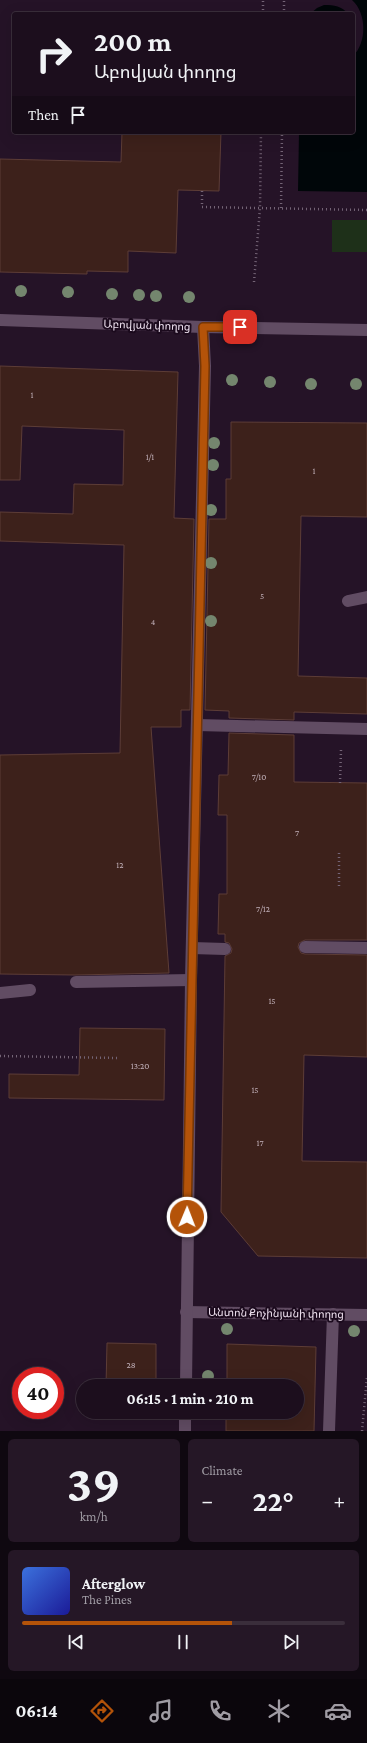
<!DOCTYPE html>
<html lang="en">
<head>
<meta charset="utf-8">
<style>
	:root { --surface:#1c0e1d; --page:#251726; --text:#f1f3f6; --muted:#a09ca4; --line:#3a2e3b; --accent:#b45309 }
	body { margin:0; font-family:"Crimson Pro","Noto Sans Armenian",serif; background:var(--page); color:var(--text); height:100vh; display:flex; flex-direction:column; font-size:15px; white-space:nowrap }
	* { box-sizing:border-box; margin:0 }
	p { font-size:13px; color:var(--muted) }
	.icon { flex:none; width:22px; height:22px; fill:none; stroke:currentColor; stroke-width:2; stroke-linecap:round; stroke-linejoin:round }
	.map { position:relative; height:1431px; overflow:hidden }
	.drawer { display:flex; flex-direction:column; gap:8px; padding:8px; background:#0f0810; flex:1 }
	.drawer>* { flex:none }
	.top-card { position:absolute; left:12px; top:12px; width:343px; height:122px; border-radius:4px; box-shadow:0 4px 16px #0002,0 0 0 1px var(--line); background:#1c0e1d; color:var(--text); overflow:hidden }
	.speed { position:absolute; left:12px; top:1367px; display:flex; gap:8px; font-size:20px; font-weight:700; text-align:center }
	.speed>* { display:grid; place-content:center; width:52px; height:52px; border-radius:50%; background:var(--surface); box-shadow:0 4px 16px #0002,0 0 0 1px var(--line); line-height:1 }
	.speed .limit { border:6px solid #d22; background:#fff; color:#111 }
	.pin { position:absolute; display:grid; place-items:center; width:34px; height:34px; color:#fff; margin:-17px; border-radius:8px; box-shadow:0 2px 6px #0006 }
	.me { position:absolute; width:44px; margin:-22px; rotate:1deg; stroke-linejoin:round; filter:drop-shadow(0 0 3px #0008) }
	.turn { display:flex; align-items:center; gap:14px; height:84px; padding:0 16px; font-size:18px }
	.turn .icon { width:52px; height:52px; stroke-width:2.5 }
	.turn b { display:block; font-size:28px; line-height:34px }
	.then { display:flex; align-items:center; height:38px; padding:0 16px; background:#0003; gap:8px; font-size:15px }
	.big { font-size:30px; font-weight:700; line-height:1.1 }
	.drawer .card { flex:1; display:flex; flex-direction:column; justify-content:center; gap:6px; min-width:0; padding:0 14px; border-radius:6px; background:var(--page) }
	.drawer .dial { align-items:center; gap:0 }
	.dial b { font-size:52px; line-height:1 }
	.song { display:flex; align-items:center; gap:12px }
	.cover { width:48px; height:48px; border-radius:6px; background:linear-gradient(135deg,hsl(220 70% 55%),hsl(240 70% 35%)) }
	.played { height:4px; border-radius:2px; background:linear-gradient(90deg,var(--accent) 65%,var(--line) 65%) }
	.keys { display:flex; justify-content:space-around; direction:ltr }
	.heat { display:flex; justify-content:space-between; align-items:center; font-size:22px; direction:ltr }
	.drawer .tiles { flex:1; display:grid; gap:8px; grid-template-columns:1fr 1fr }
	.card:last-child { grid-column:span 2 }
	.trip { position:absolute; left:76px; top:1379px; width:228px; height:40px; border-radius:20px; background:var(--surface); box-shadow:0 4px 16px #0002,0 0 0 1px var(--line); font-weight:700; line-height:40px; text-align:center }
	.menu { display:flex; height:64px; justify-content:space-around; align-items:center; background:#0b060c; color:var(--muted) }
	.menu .icon { width:28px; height:28px }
	.menu .on { color:var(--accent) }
	.menu b { font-size:18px; color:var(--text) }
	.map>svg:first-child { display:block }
</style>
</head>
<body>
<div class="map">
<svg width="367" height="1431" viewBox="0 0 367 1431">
	<rect width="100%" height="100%" fill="#251327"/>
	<rect fill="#1e3019" x="332" y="220" width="35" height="32"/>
	<g fill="#000609">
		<path d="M352,0h15v192l-69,-1 1,-59h54v-76c14,-13 14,-43 -1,-56z"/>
		<path d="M324,5c10,0 18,1 24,9h-38l7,-6z"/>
	</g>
	<g fill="#3d211b" stroke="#5d3d37">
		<path d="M122,132h99l-2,59 -41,-1 -2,63 -48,-2v21l-41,-1v3l-87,-2v-113l121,3z"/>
		<path d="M0,366l178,6 -4,146 20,1 -4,191h-9v17h-30l18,246 -94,2 -75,-1v-219l120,-2 4,-208 -124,-4v-29l73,2 1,-30 49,1 1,-55 -102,-4 -2,54h-20z"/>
		<path d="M231,422l136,1v94l-66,-1 -3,160 69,2v36l-73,-2v8l-65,-2v-7l-24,-1 4,-191h17v-40h5z"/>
		<path d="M229,733l65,2v47l73,1v157h-62l-6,3 -1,4 3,6 4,1 62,1v102l-63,-2 -2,106 65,1v96l-109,-2 -37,-44 4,-256 6,-3 1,-4 -3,-6 -4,-1v-8h-7l1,-40h8v-79h-9l1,-40h9z"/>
		<path d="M80,1028l85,1 -1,71 -155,-2v-24l70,1z"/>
		<path d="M107,1343l49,1v42h-50z"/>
		<path d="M227,1344l89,3 -2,84h-88v-19h71v-26h-70z"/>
	</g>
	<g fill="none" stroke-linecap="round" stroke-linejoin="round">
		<g stroke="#746476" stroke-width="2.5" stroke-dasharray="1 3" stroke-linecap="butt">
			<path d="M263,14v-14"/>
			<path d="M284,14v-14"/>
			<path d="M202,191v16l165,3"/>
			<path d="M281,208l1,-76"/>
			<path d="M254,282l6,-74 1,-76"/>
			<path d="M340,783l1,-33"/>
			<path d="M339,886v-34"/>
			<path d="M0,1056l117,2"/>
			<path d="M362,1431l5,-54"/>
		</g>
		<g stroke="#614c63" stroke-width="12">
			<path d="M348,601l19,-4"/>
			<path d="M197,725l170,4"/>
			<path d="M305,947l62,1"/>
			<path d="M192,948l33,1"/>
			<path d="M76,982l115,-2"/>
			<path d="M0,993l30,-3"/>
			<path d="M329,1431l4,-117"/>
		</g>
		<g stroke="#614c63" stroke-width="12">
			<path d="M0,320l203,7 164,3"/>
			<path d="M186,1312l181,3"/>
			<path d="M186,1386l5,-406 14,-614 -2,-39"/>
			<path d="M185,1431v-19"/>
		</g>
	</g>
	<g fill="#74866e">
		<circle cx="21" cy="291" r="6"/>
		<circle cx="68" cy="292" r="6"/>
		<circle cx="112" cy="294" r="6"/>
		<circle cx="139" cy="295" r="6"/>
		<circle cx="156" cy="296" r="6"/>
		<circle cx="189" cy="297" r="6"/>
		<circle cx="232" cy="380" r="6"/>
		<circle cx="270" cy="382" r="6"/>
		<circle cx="311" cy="384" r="6"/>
		<circle cx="356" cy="384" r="6"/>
		<circle cx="214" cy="443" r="6"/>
		<circle cx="213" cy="465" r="6"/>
		<circle cx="211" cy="510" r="6"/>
		<circle cx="211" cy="563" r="6"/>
		<circle cx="211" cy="621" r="6"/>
		<circle cx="227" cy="1329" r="6"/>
		<circle cx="354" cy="1331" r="6"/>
		<circle cx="208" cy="1376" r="6"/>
	</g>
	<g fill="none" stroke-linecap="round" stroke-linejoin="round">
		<g stroke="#753606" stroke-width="10">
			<path id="route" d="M187,1217l18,-851 -2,-39h37"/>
		</g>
		<use href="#route" stroke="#b45309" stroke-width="7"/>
	</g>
	<g text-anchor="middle" stroke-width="4" stroke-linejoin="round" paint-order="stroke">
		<g font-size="9" fill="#c1b0b9">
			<text x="32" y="398">1</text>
			<text x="150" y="460">1/1</text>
			<text x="314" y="474">1</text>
			<text x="262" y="599">5</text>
			<text x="153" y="625">4</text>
			<text x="259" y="780">7/10</text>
			<text x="297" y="836">7</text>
			<text x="120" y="868">12</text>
			<text x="263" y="912">7/12</text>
			<text x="272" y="1004">15</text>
			<text x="140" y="1069">13:20</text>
			<text x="255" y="1093">15</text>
			<text x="260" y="1146">17</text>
			<text x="131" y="1368">28</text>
		</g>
		<g font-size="11" fill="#ede0ee" stroke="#1b0a1d">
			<text transform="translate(147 325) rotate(2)" y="4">Աբովյան փողոց</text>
			<text transform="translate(276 1313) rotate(1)" y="4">Անտոն Քոչինյանի փողոց</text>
		</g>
	</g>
</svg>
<div class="speed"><div class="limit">40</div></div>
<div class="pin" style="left:240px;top:327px;background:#d93025"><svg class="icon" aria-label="arrive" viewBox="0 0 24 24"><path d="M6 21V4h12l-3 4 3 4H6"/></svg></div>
<svg class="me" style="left:187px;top:1217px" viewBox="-20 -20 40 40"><circle r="17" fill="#b45309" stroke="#fff" stroke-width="3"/><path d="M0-11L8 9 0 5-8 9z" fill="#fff"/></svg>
<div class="trip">06:15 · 1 min · 210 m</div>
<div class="top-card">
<div class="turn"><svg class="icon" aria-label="right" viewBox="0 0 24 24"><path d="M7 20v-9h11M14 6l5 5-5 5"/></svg><div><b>200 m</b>Աբովյան փողոց</div></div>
<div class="then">Then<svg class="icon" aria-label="arrive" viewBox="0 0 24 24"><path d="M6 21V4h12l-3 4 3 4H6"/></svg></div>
</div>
</div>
<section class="drawer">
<div class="tiles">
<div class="card dial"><b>39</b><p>km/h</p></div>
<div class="card"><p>Climate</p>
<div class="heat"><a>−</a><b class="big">22°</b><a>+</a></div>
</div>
<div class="card">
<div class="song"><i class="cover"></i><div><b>Afterglow</b><p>The Pines</p></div></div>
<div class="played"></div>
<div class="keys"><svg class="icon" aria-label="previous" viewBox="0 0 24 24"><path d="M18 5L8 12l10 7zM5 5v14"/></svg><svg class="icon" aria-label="pause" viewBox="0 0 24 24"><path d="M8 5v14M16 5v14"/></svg><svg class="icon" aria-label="next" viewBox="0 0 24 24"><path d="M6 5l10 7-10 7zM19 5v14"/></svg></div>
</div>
</div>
</section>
<nav class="menu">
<b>06:14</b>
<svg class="icon on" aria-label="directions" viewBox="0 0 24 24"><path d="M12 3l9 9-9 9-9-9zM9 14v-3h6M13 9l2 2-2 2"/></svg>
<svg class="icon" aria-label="music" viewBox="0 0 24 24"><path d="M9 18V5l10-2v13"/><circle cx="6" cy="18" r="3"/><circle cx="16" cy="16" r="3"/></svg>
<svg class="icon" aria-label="phone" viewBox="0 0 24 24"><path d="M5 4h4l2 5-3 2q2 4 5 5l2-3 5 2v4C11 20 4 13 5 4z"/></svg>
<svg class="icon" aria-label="climate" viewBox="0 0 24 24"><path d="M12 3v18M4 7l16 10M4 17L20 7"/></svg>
<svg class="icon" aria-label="car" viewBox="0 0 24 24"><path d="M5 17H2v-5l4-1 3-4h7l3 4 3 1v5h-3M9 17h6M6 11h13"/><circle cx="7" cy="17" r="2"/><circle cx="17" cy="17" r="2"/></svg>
</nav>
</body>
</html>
